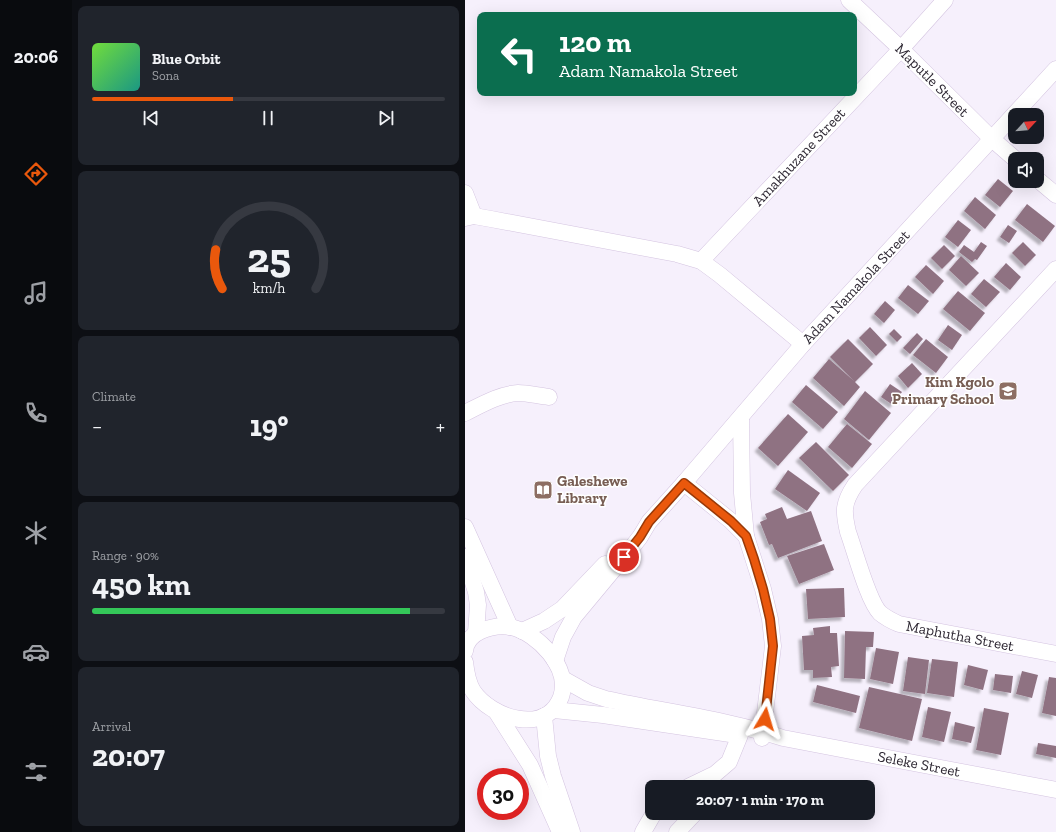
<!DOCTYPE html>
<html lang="en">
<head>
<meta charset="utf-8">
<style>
	:root { --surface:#171b24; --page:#20242c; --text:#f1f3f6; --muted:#9ea1a6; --line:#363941; --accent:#ea580c }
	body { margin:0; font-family:"Zilla Slab",serif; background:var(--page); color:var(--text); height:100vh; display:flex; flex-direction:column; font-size:15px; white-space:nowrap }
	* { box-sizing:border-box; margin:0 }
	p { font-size:13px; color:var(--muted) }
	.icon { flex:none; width:22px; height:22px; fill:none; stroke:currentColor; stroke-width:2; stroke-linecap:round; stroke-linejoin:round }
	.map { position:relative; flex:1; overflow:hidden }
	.panel { display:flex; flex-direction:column; gap:6px; padding:6px; background:#0d0f14; width:393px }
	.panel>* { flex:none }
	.guide { position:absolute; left:12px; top:12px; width:380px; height:84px; border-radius:8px; box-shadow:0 4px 16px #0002; background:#0b6e4f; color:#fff; overflow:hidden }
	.needle { width:26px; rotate:64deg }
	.buttons { position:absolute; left:543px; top:108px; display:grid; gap:8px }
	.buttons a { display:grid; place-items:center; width:36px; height:36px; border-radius:8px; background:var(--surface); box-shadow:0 4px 16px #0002; font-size:20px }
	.speed { position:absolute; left:12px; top:768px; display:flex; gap:8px; font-size:20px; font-weight:700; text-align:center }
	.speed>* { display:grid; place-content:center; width:52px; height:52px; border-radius:50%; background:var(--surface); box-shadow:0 4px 16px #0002; line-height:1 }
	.speed .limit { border:6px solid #d22; background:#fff; color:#111 }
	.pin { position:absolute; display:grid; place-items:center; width:34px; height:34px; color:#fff; margin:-17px; border:2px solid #fff; border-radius:50%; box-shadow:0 1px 4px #0007 }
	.me { position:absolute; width:44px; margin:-22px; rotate:7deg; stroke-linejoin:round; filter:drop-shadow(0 0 3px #0008) }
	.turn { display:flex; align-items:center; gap:14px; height:84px; padding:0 16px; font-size:18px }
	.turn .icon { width:52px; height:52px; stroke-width:2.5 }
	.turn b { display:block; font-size:28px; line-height:34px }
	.big { font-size:30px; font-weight:800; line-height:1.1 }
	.panel .tile { flex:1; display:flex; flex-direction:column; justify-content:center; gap:6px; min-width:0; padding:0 14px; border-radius:8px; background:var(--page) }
	.panel .dial { align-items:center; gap:0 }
	.dial svg { height:104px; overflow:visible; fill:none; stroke:var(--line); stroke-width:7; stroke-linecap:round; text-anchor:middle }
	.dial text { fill:var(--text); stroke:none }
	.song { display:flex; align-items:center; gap:12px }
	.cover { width:48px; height:48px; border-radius:6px; background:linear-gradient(135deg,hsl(100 70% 55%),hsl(170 70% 35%)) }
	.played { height:4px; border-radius:2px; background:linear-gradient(90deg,var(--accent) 40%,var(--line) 40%) }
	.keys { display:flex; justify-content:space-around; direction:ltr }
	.heat { display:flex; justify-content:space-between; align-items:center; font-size:22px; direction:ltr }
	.charge { height:6px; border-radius:3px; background:linear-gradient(90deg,#34c759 90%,var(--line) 0) }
	.trip { position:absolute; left:180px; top:780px; width:230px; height:40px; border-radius:8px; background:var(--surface); box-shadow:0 4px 16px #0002; font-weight:800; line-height:40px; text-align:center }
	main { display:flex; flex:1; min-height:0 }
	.tab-bar { display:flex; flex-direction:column; width:72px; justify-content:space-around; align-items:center; background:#090b0e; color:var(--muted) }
	.tab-bar .icon { width:28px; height:28px }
	.tab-bar .on { color:var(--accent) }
	.tab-bar b { font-size:18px; color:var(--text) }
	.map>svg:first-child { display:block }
</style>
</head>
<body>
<main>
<nav class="tab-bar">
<b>20:06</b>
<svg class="icon on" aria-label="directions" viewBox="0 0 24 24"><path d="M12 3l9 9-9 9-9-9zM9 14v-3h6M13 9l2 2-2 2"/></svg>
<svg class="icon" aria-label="music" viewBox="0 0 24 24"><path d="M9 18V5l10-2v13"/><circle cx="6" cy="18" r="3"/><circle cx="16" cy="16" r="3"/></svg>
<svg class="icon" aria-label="phone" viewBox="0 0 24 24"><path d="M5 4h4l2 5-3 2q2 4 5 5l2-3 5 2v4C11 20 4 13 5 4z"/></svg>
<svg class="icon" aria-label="climate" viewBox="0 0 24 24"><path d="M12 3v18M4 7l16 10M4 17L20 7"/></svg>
<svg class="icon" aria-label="car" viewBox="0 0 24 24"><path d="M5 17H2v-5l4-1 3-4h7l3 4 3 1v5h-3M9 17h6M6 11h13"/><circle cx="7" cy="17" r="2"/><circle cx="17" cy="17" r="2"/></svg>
<svg class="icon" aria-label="filters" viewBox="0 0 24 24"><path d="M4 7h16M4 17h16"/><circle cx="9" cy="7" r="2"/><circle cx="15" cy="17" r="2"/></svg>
</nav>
<section class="panel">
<div class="tile">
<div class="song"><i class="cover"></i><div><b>Blue Orbit</b><p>Sona</p></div></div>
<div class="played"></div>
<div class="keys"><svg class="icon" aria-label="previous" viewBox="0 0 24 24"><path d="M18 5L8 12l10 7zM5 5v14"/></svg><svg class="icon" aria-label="pause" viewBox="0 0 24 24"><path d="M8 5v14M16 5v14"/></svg><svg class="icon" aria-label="next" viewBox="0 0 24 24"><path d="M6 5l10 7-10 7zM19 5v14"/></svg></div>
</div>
<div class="tile dial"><svg viewBox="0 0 100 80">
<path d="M14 69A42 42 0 1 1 86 69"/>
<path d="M14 69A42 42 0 0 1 9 39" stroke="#ea580c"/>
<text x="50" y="56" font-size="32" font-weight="700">25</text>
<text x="50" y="72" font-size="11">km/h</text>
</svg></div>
<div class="tile"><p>Climate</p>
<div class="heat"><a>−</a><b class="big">19°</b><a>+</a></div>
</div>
<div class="tile"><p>Range · 90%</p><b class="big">450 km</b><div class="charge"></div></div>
<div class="tile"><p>Arrival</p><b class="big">20:07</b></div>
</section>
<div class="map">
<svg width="591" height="832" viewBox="0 0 591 832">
	<defs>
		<filter id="shadow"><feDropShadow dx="-3.5" dy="3.5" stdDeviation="1" flood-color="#0004"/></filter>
	</defs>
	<rect width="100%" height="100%" fill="#f6f0fc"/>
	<g fill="#8f7282" filter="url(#shadow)">
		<path d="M533,179l15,12 -13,16 -15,-12z"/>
		<path d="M510,197l21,18 -11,14 -21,-18z"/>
		<path d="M562,204l28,22 -12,16 -28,-22z"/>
		<path d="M493,220l13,10 -13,17 -13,-10z"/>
		<path d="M543,225l9,6 -8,12 -9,-6z"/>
		<path d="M516,242l6,4 -10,14 -2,-1 -3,3 -13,-10 5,-7 10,7z"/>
		<path d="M558,242l13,13 -11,11 -13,-13z"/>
		<path d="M479,245l11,11 -13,13 -11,-11z"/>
		<path d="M496,256l18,17 -13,13 -17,-16z"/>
		<path d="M541,263l15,14 -11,13 -16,-13z"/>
		<path d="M461,265l18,16 -11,13 -18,-17z"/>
		<path d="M519,279l16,13 -14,15 -15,-13z"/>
		<path d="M443,285l21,16 -11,13 -20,-16z"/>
		<path d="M493,291l27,22 -15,18 -27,-22z"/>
		<path d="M420,301l10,9 -11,13 -10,-9z"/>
		<path d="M483,325l14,10 -10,15 -14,-10z"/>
		<path d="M405,327l17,18 -11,11 -17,-18z"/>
		<path d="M429,329l8,8 -5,5 -8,-8z"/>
		<path d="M452,333l6,6 -13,15 -7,-6z"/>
		<path d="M383,339l25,25 -18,18 5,5 -16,19 -31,-28 16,-19 25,22 -24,-24z"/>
		<path d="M461,339l22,18 -12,16 -23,-18z"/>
		<path d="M447,363l10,11 -14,14 -10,-12z"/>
		<path d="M425,384l12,8 -9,13 -12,-8z"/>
		<path d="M341,385l32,27 -15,17 -31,-27z"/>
		<path d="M400,391l26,22 -22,27 -25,-21z"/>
		<path d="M323,414l20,18 -30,34 -20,-18z"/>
		<path d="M382,424l25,20 -20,24 -24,-21z"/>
		<path d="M351,442l33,33 -16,16 -34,-33z"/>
		<path d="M323,470l32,23 -13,18 -32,-22z"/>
		<path d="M317,507l5,12 24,-8 11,30 -44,17 -6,-14 -3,1 -9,-23 7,-3 -2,-5z"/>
		<path d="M359,544l10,26 -35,14 -12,-28z"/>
		<path d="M379,588l1,29 -37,2 -2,-30z"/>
		<path d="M365,626v7h7l2,33 -8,1 1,10 -19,1v-8h-9l-2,-34 12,-1 -1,-7z"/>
		<path d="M380,631l29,1 -1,15h-7l-1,32 -21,-1z"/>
		<path d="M411,648l23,4 -6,32 -23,-5z"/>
		<path d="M443,657l21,3 -4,34 -22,-3z"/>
		<path d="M467,659l26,3 -4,35 -27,-4z"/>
		<path d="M503,665l20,5 -5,20 -19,-5z"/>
		<path d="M557,671l16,4 -6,23 -16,-4z"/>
		<path d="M530,674l18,2 -2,17 -18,-3z"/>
		<path d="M584,677l7,1v38l-14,-3z"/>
		<path d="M352,685l43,11 -4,17 -43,-11z"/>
		<path d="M404,687l53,12 -10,42 -53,-13z"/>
		<path d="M463,707l23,5 -7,30 -22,-5z"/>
		<path d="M519,708l25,5 -8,42 -25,-5z"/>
		<path d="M490,722l20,5 -4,16 -19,-4z"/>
		<path d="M573,743l18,3v12l-20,-4z"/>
	</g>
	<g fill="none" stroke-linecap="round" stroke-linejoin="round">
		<g stroke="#d4c4e0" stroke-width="17">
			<g id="minor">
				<path d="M384,0l52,49 91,90 23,20"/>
				<path d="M572,179l19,16"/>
				<path d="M0,193l9,23"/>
				<path d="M0,218l9,-2 17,3 186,35 24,7 19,14 83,69"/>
				<path d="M236,261l200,-212 44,-49"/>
				<path d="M591,269l-201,216c-12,18 -12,26 -7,47 7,19 20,69 32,81 6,5 12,8 19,11l157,30"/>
				<path d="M0,413c16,-8 35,-19 53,-20 10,0 21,3 31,4"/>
				<path d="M276,417l1,76 4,43"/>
				<path d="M219,483l47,38 15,15 17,53 7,30 3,27 -11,92"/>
				<path d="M0,527l45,100"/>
				<path d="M0,557l11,35 2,13 -2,28"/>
				<path d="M57,631l22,-10 18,-12 43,-45"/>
				<path d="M0,651c1,-9 7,-16 16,-20 9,-4 20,-6 30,-4 27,6 60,41 50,70 -15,39 -70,21 -88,-6 -5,-8 -7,-20 -8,-29"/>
				<path d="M90,661l8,-24 11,-20 59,-71 7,-9 9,-15 35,-39 119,-139 253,-275"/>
				<path d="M98,679l25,14 18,6c59,13 119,20 177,39l273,52"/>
				<path d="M89,710l49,5 134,20"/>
				<path d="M32,713l33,52 30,67"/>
				<path d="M79,716l4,40 5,20 19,56"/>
				<path d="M223,787l27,-13 14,-12 11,-27"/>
				<path d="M178,832l11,-19"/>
				<path d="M212,832l18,-19"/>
			</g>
		</g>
		<use href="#minor" stroke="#fff" stroke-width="16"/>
	</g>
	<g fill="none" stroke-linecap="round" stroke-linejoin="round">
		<g stroke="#983908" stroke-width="10">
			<path id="route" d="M159,557l16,-20 9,-15 35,-39 47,38 15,15 8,23 9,30 7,30 3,27 -8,73"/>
		</g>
		<use href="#route" stroke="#ea580c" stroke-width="7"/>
	</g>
	<defs>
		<g id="school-square" transform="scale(1)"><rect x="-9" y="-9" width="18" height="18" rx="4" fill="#8d6e63" stroke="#fff"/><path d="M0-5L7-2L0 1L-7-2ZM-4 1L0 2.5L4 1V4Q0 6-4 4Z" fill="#fff"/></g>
		<g id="library-square" transform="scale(1)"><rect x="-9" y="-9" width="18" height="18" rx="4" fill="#8d6e63" stroke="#fff"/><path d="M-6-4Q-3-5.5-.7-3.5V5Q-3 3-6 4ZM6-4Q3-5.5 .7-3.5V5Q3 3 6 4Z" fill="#fff"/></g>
	</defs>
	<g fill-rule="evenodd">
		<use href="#school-square" x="543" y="391"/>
		<use href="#library-square" x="78" y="490"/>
	</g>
	<g text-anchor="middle" stroke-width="3" stroke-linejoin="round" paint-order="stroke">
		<g font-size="15" fill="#2e2833" stroke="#fff">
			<text transform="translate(467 80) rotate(45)" y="5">Maputle Street</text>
			<text transform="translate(334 157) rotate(-47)" y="5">Amakhuzane Street</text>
			<text transform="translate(391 287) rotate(-47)" y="5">Adam Namakola Street</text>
			<text transform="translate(495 636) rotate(11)" y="5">Maphutha Street</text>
			<text transform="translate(454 764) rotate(11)" y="5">Seleke Street</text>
		</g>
		<g font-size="15" font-weight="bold" fill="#785e54" stroke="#fff" text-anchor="end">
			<text x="529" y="387">Kim Kgolo<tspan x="529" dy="17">Primary School</tspan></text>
			<text x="92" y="486" text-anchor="start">Galeshewe<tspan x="92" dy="17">Library</tspan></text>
		</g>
	</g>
</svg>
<div class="buttons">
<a><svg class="needle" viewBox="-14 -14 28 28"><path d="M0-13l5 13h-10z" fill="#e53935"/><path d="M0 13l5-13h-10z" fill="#9ea1a6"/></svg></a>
<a><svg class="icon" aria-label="sound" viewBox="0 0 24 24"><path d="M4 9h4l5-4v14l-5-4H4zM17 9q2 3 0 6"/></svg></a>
</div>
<div class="speed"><div class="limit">30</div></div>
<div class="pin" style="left:159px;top:557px;background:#d93025"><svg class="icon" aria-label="arrive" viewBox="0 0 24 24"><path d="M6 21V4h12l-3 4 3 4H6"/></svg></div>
<svg class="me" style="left:300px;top:719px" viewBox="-20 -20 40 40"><path d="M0-17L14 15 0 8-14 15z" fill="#ea580c" stroke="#fff" stroke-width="4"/></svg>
<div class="trip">20:07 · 1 min · 170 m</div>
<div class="guide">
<div class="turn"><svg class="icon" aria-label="left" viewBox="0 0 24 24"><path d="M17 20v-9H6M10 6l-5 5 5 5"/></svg><div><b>120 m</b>Adam Namakola Street</div></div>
</div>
</div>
</main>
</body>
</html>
